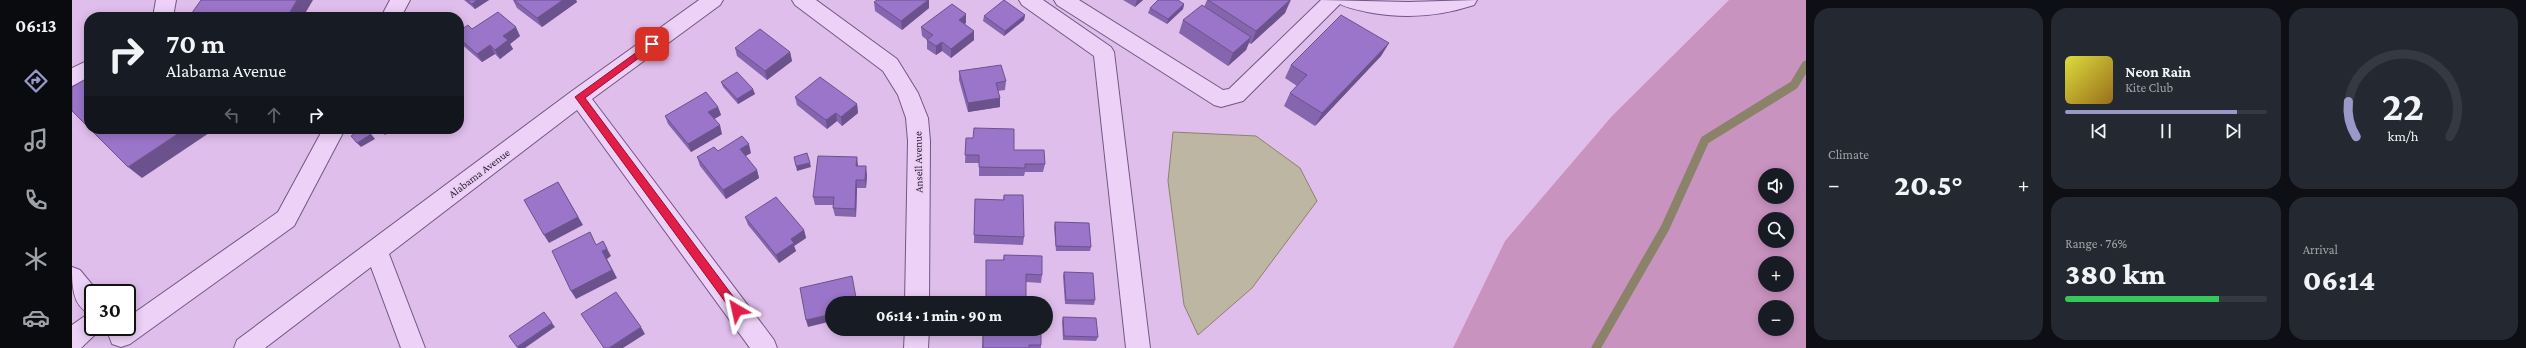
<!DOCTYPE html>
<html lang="en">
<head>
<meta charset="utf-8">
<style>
	:root { --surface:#171b24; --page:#242831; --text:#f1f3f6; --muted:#9ea1a6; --line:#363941; --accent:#9999c8 }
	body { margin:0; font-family:"Crimson Pro",serif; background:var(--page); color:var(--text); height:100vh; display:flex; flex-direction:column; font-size:15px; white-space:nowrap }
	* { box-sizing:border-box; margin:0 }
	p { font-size:13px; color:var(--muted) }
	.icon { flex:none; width:22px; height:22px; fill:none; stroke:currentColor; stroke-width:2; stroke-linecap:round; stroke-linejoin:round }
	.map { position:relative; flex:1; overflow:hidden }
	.panel { display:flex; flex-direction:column; gap:8px; padding:8px; background:#0d0f14; width:720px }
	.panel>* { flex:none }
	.hud { position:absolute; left:12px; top:12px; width:380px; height:122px; border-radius:16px; box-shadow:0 2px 10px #0003; background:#171b24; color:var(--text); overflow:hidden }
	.controls { position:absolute; left:1686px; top:168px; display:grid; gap:8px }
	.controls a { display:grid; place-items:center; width:36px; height:36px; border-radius:50%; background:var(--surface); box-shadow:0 2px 10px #0003; font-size:20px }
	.speed { position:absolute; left:12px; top:284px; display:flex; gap:8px; font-size:20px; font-weight:700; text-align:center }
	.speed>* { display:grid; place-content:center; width:52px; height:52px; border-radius:50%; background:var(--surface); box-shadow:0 2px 10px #0003; line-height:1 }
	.speed .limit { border:2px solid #111; border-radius:6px; background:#fff; color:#111 }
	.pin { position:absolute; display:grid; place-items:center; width:34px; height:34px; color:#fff; margin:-17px; border-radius:8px; box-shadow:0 2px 6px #0006 }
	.me { position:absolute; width:44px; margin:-22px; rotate:324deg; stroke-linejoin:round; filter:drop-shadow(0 0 3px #0008) }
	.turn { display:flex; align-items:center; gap:14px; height:84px; padding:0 16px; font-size:18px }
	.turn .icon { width:52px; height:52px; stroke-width:2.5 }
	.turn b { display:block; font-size:28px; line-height:34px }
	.lanes { display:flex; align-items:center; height:38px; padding:0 16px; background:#0003; justify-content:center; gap:20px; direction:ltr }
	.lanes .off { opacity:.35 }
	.big { font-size:30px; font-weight:800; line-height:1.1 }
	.panel .tile { flex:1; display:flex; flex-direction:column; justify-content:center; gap:6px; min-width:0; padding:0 14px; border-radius:16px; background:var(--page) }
	.panel .dial { align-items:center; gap:0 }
	.dial svg { height:104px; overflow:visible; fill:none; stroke:var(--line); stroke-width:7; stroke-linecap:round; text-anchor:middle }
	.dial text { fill:var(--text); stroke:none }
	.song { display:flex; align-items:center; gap:12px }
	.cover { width:48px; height:48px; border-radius:6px; background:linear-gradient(135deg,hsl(60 70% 55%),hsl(40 70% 35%)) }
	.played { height:4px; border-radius:2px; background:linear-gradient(90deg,var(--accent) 85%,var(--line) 85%) }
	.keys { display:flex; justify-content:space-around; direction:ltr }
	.heat { display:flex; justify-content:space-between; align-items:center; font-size:22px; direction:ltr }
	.charge { height:6px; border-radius:3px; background:linear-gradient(90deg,#34c759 76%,var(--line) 0) }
	.panel .tiles { flex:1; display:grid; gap:8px; grid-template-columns:repeat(3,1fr) }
	.tile:first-child { grid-row:span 2 }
	.trip { position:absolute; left:753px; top:296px; width:228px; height:40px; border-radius:20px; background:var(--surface); box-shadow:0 2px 10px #0003; font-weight:800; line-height:40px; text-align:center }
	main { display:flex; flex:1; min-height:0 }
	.dock { display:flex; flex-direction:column; width:72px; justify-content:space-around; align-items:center; background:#090b0e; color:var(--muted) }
	.dock .icon { width:28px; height:28px }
	.dock .selected { color:var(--accent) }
	.dock b { font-size:18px; color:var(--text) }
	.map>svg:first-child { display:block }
</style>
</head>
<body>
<main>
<nav class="dock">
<b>06:13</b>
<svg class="icon selected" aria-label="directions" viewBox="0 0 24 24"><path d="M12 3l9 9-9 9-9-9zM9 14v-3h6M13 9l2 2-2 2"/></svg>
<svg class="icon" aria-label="music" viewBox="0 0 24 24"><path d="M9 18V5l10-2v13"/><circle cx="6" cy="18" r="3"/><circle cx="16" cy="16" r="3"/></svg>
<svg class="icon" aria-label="phone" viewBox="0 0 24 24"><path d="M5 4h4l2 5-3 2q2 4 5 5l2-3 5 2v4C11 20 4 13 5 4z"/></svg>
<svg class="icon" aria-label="climate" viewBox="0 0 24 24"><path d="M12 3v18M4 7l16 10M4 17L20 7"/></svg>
<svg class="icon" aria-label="car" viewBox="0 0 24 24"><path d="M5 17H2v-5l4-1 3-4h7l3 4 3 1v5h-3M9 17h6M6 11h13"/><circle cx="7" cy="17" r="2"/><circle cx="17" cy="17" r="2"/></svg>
</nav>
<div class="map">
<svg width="1734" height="348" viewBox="0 0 1734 348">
	<rect width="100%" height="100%" fill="#e0beec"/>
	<path fill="#c993c0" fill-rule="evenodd" d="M1657,0h77v348h-353l52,-107 107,-125zM1693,175h22v22h-22zM1693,219h22v22h-22zM1693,263h22v22h-22zM1693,307h22v22h-22z"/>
	<path fill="#bdb6a2" stroke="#8a836a" d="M1101,132l83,4 44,32 17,33 -65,87 -54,47 -14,-30 -16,-124z"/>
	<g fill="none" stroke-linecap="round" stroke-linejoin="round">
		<path stroke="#8a836a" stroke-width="9" d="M1524,348l69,-120 40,-88 89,-55 12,-20"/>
		<g stroke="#705883" stroke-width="2">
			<g id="minor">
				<path d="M84,0h20l-3,17h-20z"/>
				<path d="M318,0h20l-9,17h-20z"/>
				<path d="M627,0h24l-3,5 -128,94 182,241 3,8h-27l-173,-238 -188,144 36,94h-24l-30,-81 -106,81h-31l3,-8 335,-249z"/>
				<path d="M720,0h24l81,59 21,34 10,25 2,23 -1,162h-24l3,-162 -2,-23 -8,-23 -15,-24 -88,-66z"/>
				<path d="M947,0h24l68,47 3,5 36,296h-24l-32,-292 -72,-51z"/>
				<path d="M982,0h25l144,90 6,-1 92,-89 87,2 69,-2 -3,5c-36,12 -70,14 -107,7 -8,-2 -20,-4 -27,-8l-97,97 -22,6 -7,-2 -157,-100z"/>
				<path d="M17,60v18l-17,8v-18z"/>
				<path d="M251,129h22l-51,97 -164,118 -9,3 -9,-3 -3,-8 3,-8 15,-1v-9l151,-106z"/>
				<path d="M0,267l8,3 19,23h-6v34h10l-22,21h-9v-23l17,-12c-17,-7 -17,-30 -17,-46z"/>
				<path d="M833,329h24l-1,19h-24z"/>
			</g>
		</g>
		<use href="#minor" fill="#edd1f7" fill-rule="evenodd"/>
	</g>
	<g fill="#8565ad">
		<path d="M392,0h25l-14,9z"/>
		<path d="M441,0h63l1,2 -35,25 -25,-19z"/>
		<path d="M1051,0h20l-8,7z"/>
		<path d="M1135,0h84l-6,13 -34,31 -2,-1 -3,7 -18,16 -49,-33 4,-13 21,-13z"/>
		<path d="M802,2l55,6 -27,22 -27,-19z"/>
		<path d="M1112,4l-1,5 -16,15 -19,-11 2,-5z"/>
		<path d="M953,15l-1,5 -20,16 -21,-15 1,-5z"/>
		<path d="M894,23l-2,1 10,7v9l-23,18 -9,-7 -6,4 -9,-6v-9l-5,-4 -1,-9z"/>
		<path d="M400,29l48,7 -10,8 3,5 -13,10 -5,-5 -13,8 -22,-19 -1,-2v-10z"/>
		<path d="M1317,43l-8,13 -66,70 -31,-20 6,-13 7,-7 -12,-8 6,-13z"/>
		<path d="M663,48l55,4 2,9 -25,19 -30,-24z"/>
		<path d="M887,71l47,10 -1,9 -7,1 2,7v9l-32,5 -9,-32z"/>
		<path d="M649,82l34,12 -17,10 -15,-17z"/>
		<path d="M723,97l62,7 1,9 -16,13 -5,-5 -10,8 -30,-24z"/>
		<path d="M646,107l3,8 -7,4 8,15 -31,18 -23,-28 -3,-8z"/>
		<path d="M894,138h7l41,12 31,14 -2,8h-18l-1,4h-45v-13h-14z"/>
		<path d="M646,151l33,2 -6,3 12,14 2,8 -33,21 -26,-33 -3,-9z"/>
		<path d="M786,165v1l9,9 -1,13h-9l-1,29 -21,-1 -2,-8v-3h-18l-2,-8z"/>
		<path d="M932,195l20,42 -1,8 -49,-2 1,-44 28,1z"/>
		<path d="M673,217l59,13 2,8 -12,8 2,5 -17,12 -31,-38z"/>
		<path d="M983,222l36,25 -1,4h-34l-2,-24z"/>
		<path d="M932,255l38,20 -1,8 -15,-1v17l-1,4h-39v-43h17z"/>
		<path d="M992,272l31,28 -1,5 -29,-1 -2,-28z"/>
		<path d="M991,317l35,20 -2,4 -33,-1 -1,-19z"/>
		<path d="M911,329h58v19h-59z"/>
	</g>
	<g fill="#6c528d">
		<path d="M225,0h16l-10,17h-16z"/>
		<path d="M405,0h12l-14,9 -3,-5z"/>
		<path d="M491,0h13l1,2 -35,25 -5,-9z"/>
		<path d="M856,0h1v8l-27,22 -1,-9z"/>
		<path d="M1065,0h6l-8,7z"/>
		<path d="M1218,0l-5,13 -34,31 5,-13z"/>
		<path d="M1112,4l-1,5 -16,15 1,-5z"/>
		<path d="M894,14v9l-8,6 1,-9z"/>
		<path d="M953,15l-1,5 -20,16 1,-5z"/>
		<path d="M444,27l4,9 -10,8 3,5 -13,10 -5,-9 8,-14z"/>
		<path d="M902,31v9l-23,18v-9z"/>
		<path d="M1179,37l-5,13 -18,16 5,-13z"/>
		<path d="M870,42v9l-6,4v-9z"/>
		<path d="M1317,43l-8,13 -66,70 7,-13z"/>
		<path d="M418,45l5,9 -13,8 -5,-8z"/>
		<path d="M718,52l2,9 -25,19 -2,-9z"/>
		<path d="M387,77l2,4 -2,1z"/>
		<path d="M681,89l2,5 -17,10 -1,-5z"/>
		<path d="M928,98v9l-32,5v-9z"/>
		<path d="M785,104l1,9 -16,13 -1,-9z"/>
		<path d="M646,107l3,8 -10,6 -3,-9z"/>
		<path d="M764,113l1,8 -10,8 -1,-9z"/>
		<path d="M648,125l2,9 -31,18 -3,-8z"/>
		<path d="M113,129h30l-73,49 -14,-11z"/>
		<path d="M311,129h11l-9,6 -4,-5z"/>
		<path d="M299,134l4,5 -14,8 -4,-4z"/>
		<path d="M677,144l2,9 -9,5 -2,-9z"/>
		<path d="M785,157l1,8 -1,9 -1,-8z"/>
		<path d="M738,163l1,4 -14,4 -1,-5z"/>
		<path d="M794,166l1,9 -1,13 -1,-8z"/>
		<path d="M685,170l2,8 -33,21 -3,-9z"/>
		<path d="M784,180l1,8 -1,29 -1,-8z"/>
		<path d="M486,182l25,43 -34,18 -5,-8z"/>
		<path d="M732,230l2,8 -12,8 2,5 -17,12 -3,-8 15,-16z"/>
		<path d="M531,241l8,15 -4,3 10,19 -41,21 -5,-8z"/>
		<path d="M760,314v7l-24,6 -2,-7z"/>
		<path d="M480,323l3,4 -30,21h-7l-1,-1z"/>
		<path d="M569,327l4,7 -22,14h-14z"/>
	</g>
	<g fill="#9b75c9" stroke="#6c528d">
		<path d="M129,0h96l-10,17h-98z"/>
		<path d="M395,0h10l-5,4z"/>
		<path d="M442,0h49l-26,18z"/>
		<path d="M805,0h51l-27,21 -27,-19z"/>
		<path d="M932,0l21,15 -20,16 -21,-15z"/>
		<path d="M1086,0h20l6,4 -16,15 -18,-11z"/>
		<path d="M1136,0h82l-34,31z"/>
		<path d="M880,4l14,10 -7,6 15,11 -23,18 -9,-7 -6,4 -9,-6 6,-5 -12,-8z"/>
		<path d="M1130,5l49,32 -18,16 -50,-33z"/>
		<path d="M426,12l18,15 -13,9 5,4 -13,10 -5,-5 -13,9 -18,-16v-7l9,-6 4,4z"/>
		<path d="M1269,15l48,28 -67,70 -32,-20 17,-18 -16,-10z"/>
		<path d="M688,29l30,23 -25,19 -30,-23z"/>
		<path d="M929,65l5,16 -10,2 4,15 -32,5 -9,-32z"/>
		<path d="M665,72l16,17 -16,10 -16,-17z"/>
		<path d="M17,77v51l-17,-17v-24z"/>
		<path d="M748,77l37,27 -16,13 -5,-4 -10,7 -31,-23z"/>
		<path d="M634,92l12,15 -10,5 12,13 -32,19 -23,-28z"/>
		<path d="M902,128l40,1v21h30l1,14h-20v4l-46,-1v-12h-14l1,-17h7z"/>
		<path d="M18,129h95l-57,38z"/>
		<path d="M290,129h4l5,5 -14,9 -6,-7z"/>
		<path d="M670,136l7,8 -9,5 17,21 -34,20 -26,-33 17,-10 4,4z"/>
		<path d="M735,153l3,10 -14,3 -2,-9z"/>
		<path d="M746,156l39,1 -1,9h10l-1,14h-9l-1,29 -22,-1 1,-11h-21z"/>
		<path d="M486,182l20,35 -34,18 -20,-35z"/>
		<path d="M932,195h19l1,42 -50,-2 1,-36 29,1z"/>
		<path d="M704,197l28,33 -13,9 3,4 -18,12 -31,-38z"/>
		<path d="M983,222l34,1 2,24 -35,-1z"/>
		<path d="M518,232l6,13 7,-4 4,8 -5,2 10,19 -41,21 -19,-40z"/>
		<path d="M932,255l38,1v19l-16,-1v25l-11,-1v5h-29v-43h18z"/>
		<path d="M992,272l29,1 2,27h-29z"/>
		<path d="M780,276l5,27h-25v11l-26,6 -6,-32z"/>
		<path d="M544,292l25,35 -32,21h-5l-23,-34z"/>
		<path d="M472,312l8,11 -35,24 -8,-11z"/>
		<path d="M991,317l33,1 2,19 -34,-1z"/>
		<path d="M911,329h58v16h-12v3h-46z"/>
	</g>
	<path fill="#e11d48" stroke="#92132f" d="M580,41l4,3 -1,2 -70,52 156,209 1,3 -5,5 -3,-1 -159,-217z"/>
	<g text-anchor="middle" stroke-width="4" stroke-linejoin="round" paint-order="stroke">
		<g font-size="11" fill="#281c33" stroke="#eacef3">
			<text transform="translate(846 162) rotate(-91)" y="4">Ansell Avenue</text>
			<text transform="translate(407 173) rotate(-37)" y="4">Alabama Avenue</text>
		</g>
	</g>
</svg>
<div class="controls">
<a><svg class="icon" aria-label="sound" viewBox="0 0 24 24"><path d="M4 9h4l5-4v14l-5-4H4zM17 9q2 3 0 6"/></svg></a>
<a><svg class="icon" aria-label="search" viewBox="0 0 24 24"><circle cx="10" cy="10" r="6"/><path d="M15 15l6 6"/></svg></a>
<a>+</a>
<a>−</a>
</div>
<div class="speed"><div class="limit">30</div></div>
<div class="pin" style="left:580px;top:44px;background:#d93025"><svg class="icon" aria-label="arrive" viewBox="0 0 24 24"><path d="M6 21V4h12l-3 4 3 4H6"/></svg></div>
<svg class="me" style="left:665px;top:310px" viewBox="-20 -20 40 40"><path d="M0-17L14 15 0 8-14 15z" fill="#e11d48" stroke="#fff" stroke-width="4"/></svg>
<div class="trip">06:14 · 1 min · 90 m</div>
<div class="hud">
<div class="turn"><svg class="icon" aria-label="right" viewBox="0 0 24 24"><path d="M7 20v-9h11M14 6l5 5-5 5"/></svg><div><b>70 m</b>Alabama Avenue</div></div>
<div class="lanes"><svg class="icon off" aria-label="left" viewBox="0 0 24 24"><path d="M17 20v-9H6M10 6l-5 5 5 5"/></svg><svg class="icon off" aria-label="ahead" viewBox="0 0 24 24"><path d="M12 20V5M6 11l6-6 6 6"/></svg><svg class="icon" aria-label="right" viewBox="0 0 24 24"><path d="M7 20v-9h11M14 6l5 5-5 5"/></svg></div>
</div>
</div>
<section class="panel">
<div class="tiles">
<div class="tile"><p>Climate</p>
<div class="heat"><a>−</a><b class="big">20.5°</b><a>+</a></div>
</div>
<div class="tile">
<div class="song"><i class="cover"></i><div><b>Neon Rain</b><p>Kite Club</p></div></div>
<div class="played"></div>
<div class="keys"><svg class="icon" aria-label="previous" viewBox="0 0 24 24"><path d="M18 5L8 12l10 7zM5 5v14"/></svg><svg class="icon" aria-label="pause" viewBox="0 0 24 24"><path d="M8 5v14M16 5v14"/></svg><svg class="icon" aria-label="next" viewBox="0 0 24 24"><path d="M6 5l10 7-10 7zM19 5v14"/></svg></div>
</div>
<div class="tile dial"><svg viewBox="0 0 100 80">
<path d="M14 69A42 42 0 1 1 86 69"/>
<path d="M14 69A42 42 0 0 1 8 42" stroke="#9999c8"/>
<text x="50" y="56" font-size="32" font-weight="700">22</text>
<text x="50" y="72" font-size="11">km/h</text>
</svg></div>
<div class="tile"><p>Range · 76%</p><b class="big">380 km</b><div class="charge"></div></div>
<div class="tile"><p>Arrival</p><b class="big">06:14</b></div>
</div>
</section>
</main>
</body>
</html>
